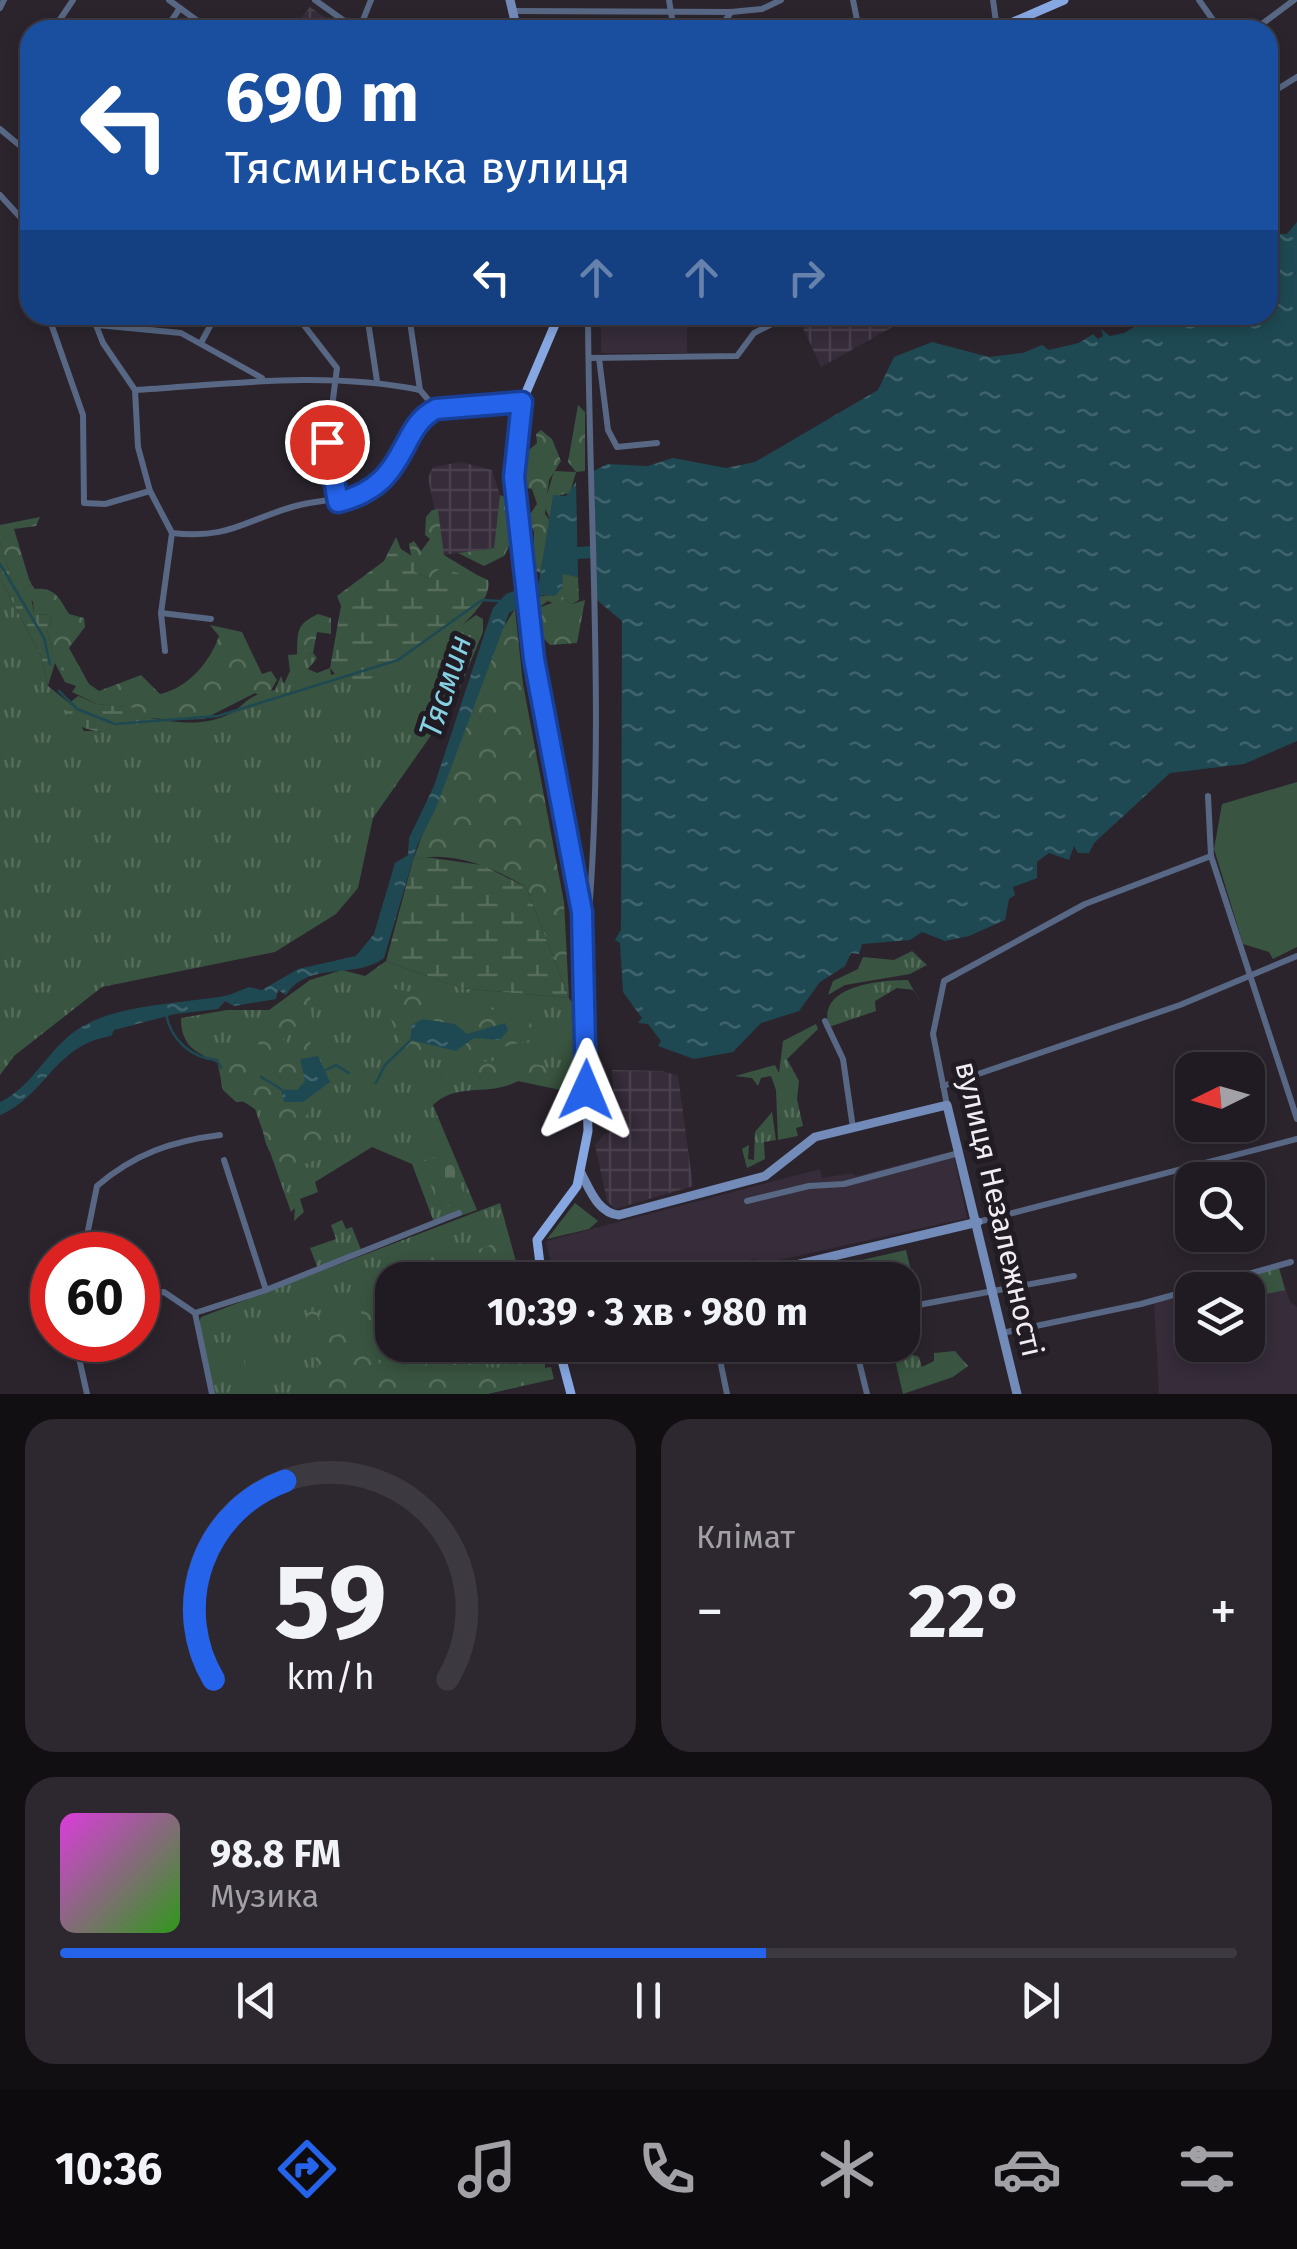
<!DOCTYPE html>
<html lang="uk">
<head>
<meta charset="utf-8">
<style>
	:root { --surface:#201b22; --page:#2d282f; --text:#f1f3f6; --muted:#a2a1a5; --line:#3d3940; --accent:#2563eb }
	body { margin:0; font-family:"Fira Sans",sans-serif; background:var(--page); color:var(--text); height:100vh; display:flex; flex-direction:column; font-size:38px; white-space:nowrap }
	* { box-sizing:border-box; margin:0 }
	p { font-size:32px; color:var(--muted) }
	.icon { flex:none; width:55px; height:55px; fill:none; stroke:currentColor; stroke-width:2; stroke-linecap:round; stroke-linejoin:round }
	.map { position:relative; height:1394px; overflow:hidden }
	.details { display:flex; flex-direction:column; gap:25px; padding:25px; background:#120f13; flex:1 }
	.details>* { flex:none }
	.guide { position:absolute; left:20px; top:20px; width:1258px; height:305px; border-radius:30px; box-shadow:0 5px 15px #0003,0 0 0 2px var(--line); background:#1a4fa0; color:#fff; overflow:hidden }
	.needle { width:65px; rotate:265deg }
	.fabs { position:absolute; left:1175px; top:1052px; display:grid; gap:20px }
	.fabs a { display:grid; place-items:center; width:90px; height:90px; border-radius:20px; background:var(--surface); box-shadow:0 5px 15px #0003,0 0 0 2px var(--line); font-size:50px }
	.speed { position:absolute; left:30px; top:1232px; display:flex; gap:20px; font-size:50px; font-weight:700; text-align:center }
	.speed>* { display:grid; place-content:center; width:130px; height:130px; border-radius:50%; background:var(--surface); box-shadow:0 5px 15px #0003,0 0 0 2px var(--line); line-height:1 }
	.speed .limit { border:15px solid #d22; background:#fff; color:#111 }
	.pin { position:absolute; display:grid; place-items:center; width:85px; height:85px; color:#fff; margin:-42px; border:5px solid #fff; border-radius:50%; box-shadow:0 2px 10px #0007 }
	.me { position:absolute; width:110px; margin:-55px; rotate:1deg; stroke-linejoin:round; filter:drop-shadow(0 0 8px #0008) }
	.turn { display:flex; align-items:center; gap:35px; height:210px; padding:0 40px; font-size:45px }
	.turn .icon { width:130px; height:130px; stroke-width:2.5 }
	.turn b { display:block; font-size:70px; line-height:85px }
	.lanes { display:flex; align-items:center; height:95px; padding:0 40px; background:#0003; justify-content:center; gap:50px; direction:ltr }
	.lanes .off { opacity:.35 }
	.big { font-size:75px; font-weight:700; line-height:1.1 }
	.details .tile { flex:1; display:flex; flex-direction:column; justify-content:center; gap:15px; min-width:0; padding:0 35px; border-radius:30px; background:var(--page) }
	.details .dial { align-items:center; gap:0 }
	.dial svg { height:260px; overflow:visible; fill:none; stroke:var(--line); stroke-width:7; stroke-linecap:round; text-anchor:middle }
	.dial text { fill:var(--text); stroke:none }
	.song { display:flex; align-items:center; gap:30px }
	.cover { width:120px; height:120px; border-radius:15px; background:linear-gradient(135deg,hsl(300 70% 55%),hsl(110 70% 35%)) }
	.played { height:10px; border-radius:5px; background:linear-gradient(90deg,var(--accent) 60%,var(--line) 60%) }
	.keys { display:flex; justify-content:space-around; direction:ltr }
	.heat { display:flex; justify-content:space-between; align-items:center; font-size:55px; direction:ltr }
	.details .tiles { flex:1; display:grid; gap:25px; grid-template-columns:1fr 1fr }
	.tile:last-child { grid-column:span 2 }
	.trip { position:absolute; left:375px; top:1262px; width:545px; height:100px; border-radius:30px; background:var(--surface); box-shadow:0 5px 15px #0003,0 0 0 2px var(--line); font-weight:700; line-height:100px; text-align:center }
	.menu { display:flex; height:160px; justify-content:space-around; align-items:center; background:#0d0b0e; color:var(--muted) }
	.menu .icon { width:70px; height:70px }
	.menu .current { color:var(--accent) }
	.menu b { font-size:45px; color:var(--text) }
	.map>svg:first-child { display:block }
</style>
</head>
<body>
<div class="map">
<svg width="1297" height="1394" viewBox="0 0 1297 1394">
	<defs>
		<pattern id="industrial-grid" width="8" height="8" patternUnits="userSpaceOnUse" patternTransform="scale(2.5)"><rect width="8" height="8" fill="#362c3a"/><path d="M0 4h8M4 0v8" fill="none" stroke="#4a404d"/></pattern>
		<pattern id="grass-tufts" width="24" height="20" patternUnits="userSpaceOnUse" patternTransform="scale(2.5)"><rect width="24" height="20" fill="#395440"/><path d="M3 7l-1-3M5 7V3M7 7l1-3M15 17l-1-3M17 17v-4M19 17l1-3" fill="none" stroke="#566d5c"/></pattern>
		<pattern id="forest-crowns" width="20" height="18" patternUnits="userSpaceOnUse" patternTransform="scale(2.5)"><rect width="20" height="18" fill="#395440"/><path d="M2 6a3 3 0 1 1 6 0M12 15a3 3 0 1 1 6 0" fill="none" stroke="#566d5c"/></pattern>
		<pattern id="wetland-marsh" width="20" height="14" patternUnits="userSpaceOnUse" patternTransform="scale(2.5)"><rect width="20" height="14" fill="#395440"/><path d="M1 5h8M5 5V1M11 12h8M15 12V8" fill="none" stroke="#566d5c"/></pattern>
		<pattern id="cemetery-stones" width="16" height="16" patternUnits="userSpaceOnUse" patternTransform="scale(2.5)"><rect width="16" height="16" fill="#395440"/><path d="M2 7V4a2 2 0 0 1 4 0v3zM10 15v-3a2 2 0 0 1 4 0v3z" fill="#566d5c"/></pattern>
		<pattern id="water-ripples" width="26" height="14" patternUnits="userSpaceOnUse" patternTransform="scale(2.5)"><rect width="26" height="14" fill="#1e4953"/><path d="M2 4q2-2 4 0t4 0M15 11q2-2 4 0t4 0" fill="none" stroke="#3f636c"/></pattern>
	</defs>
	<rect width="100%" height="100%" fill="#2b242d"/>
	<g fill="#362c3a">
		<path d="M601,315h136l-21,10 -29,1v27h-86z"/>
		<path d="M953,1151l14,67 -201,45 -13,-4 -91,21h-107l-9,-39 274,-72 2,9 30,-5 4,3z"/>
		<path d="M1279,1268l11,34 7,5v87h-138l-5,-93 38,-10v54h56v-55h-51z"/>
	</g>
	<g fill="url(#industrial-grid)">
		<path d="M310,7l33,23h-70l12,-10 8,7z"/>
		<path d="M797,315h117l-93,52z"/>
		<path d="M461,462l31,8 8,25 -6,53 -50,7 -16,-77 5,-11z"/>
		<path d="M612,1070l51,1 15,5 15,110 -78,23 -8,-8 -12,-56 9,-11 11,-3z"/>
	</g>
	<g fill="url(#grass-tufts)">
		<path d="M0,578l41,78 7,30 21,17 15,28c21,0 46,3 61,-14 25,5 55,10 80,-1 22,-10 19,-21 50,-26l6,-14 3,8 6,-13 -2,-16 25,-2 4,5 -9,11 9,4 13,-5 1,7 108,-33 37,-27 7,4v13l-30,72 -80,114 -15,70 -22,26 -61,38 -173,35 -88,69 -14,19z"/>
		<path d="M912,951l15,14 -17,9 -65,11 -17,10 5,-14 25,-12 5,-12 31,3z"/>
		<path d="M386,961l74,27 109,10 6,9 1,76 -6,1v8l-52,-11c-29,16 -60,0 -85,24l44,105 -42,15 -23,-61 -40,-17 -57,35 3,10 -18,7 4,13 -10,9 1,-13 -4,4 -36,-103 -33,-21 -2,-24c-24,-12 -39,-17 -39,-46l46,-8h42l41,-30 32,-10 23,6z"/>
		<path d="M908,980l14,25 -8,-15 -17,-2 -22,13 1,10 -47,16c-13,-42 52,-47 79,-47z"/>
		<path d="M816,1024l2,5 -31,30 12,22 -2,18 6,27 -7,2 2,8 -20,4 -2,-50 -5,-14 -10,2 -3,8 -6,-8 -17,-2 40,-11 4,8 4,-32z"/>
		<path d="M772,1112l4,28 -12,2 1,17 -18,9 -5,-19 7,-4 -1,14 6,1 1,-28z"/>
		<path d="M500,1203l21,77h-129v65h153v23l6,-1 3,12 -67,15h-272l-17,-67 3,-10z"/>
		<path d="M575,1203l23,18 -9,8 -42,10z"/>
		<path d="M342,1220l4,9 6,-2 10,25 -44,17 -8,-21 26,-9 -5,-14z"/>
		<path d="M907,1343l-1,9 13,5 3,10 12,-6v-8l21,-2 13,15 -15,11 -50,17 -11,-47z"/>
	</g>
	<g fill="url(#forest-crowns)">
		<path d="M578,405l7,7v59l-9,1 -8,-10z"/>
		<path d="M541,430l11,9 9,22 -12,19 -4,34 6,8 -11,51 -6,-3v-38l-6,-15 9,-13 -5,-15 -7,-1v-35l12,-10 -1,-9z"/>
		<path d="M500,495l5,2 5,47 -6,12 -20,10 -26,-13 36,-5z"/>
		<path d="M432,510h6l6,45 33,20 -1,6 -8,3 -9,-11 -31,6 -14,-8 -5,-27 5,-3 7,10 9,-12 -5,-4 1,-18z"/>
		<path d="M40,517l-4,9 -22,3 15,50 -8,4 -10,-6 -11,-35v-17z"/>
		<path d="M32,585l3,4c20,-2 24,9 34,25l15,4 1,9 -16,21 20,36 10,7 42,-16 19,19c28,-6 50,-32 59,-58l-9,-11 32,7 20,42 9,-3 6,9 -11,19 -11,-6 -51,26 -29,1 -38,-3 -12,-10 -28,-3 -25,-12 4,-6 -11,-4 -6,-11 7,-1 -13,-17 -6,-23 5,-9 -3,-6 -15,-1 -1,-12 -10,-13z"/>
		<path d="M563,599l9,5 13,-4 -8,43 -27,2 -9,-9 -3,-28z"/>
		<path d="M515,609l8,75 41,218 5,96 -43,-111c-32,-19 -75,-38 -113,-27l83,-221z"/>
		<path d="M318,614l13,4v16l-14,-2 -4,21 -16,2c1,-23 -2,-30 21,-41z"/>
		<path d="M386,987l45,9 28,15 44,-2 25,10 8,13 -2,7 -31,8 -3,-7 4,-3 -17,-10 -20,7c-16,-11 -37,-19 -55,-9l-2,15 31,10 35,-13 7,10 -4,6c-32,6 -63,15 -82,-18 -6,-11 -5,-21 -15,-29l-3,-6z"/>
		<path d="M301,994l9,2 2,27 -9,5 -12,-2 -8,13 4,9 24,-10 -2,19 -8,3 4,21 -8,9 -15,-1 2,13 12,3 15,-13 7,6 -19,28 27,8 9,10 -5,11 -34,12c-35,-5 -32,-34 -36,-61l-7,-5 -17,1 -13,-12 -6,-30 5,-5 37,3 -1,-31 31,-11z"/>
		<path d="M505,1059l40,7 3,11c-39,-1 -68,-12 -108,6l2,-9 24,-10z"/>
		<path d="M495,1243l11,37h-108z"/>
		<path d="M1279,1268l6,22 -37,8v-8l-45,-2z"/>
		<path d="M392,1282v36l-10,3c-10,22 -11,54 22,56 13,1 17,-9 27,-15 13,-8 33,-9 48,-13l14,32 26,-36h25l-26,42 -31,7h-185l-4,-22 20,-5 -13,-43 3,-11 8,-4 10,29 39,-13 -9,-29z"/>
	</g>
	<g fill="url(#wetland-marsh)">
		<path d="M554,471l22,1 -6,21 -10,2 -9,27 -7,-17z"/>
		<path d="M396,537l5,12 14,9 -1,13 14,8 11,-10 20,4 10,11 8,-9 11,5c8,32 -79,89 -108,97 -13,3 -27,3 -40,3l-10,-12 11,-62 -4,-10 47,-35z"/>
		<path d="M0,542l11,35 10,5 8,-3 3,6 -9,4 8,7 3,18 15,1 3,6 -5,9 6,23 14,11v6l-8,1 -4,-8 -7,23 -7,-30 -41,-78z"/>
		<path d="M562,573l16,4 1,23 -7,4 -9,-5 -6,6 -9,-4 -10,7 -1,-11 12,-2z"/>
		<path d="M78,696l19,8 39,4 1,8 8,1c-18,23 -59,17 -80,1l3,-14z"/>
		<path d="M425,857l57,8 44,22 43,111 -109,-10 -74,-27 27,-101z"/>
	</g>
	<path fill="url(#cemetery-stones)" d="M448,1152l18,47 -26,10 -18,-47z"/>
	<g fill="#395440">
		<path d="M1297,782v165l-24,12 -4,-7 -26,-8 -29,-95 8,-45z"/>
		<path d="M906,1250l12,49 -15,4 -1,-23h-54l-4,-16z"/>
		<path d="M270,1340l4,39 -27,2 -4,-39z"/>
	</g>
	<g fill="url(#water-ripples)">
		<path d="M1297,222v519l-53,23 -74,9 -76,70 -5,10h-11l-4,-7 -5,14 -20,-7 -12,9v16l-24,9 2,8 -6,4 -4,21 -36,16 -24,5 -23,-9 -12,8 -48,4 -3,10 -8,-1 -6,13 -25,16 -21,29 -38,12 -28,29 -39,7 -36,-13 3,-5 -13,-17 -10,-1 4,-5 -19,-26 -3,-49 -5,-3 6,-10 1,-309 -25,-21 -3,-129 13,-7 41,2 25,-8 53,10 29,-6 123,-72 16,-33 38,-15 57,15 34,-4 19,-8 7,5 30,-7 14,-9 5,5 5,-3 -2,-7 9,7 14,-3 31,-18h113c0,-25 -7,-60 8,-81h11z"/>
		<path d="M576,482l2,95 -15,-3 -1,14 -7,8 -12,-1 -34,18 -73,195 -19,38 -33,112c-29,22 -75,2 -98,37l-8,-5 -2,9 -42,7 -9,-5 -7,8 -43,5 -61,16 -3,6c-57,9 -66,61 -111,79v-13c35,-16 50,-59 85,-77 41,-22 99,-21 144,-30l20,-8 13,3 36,-21 58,-13 18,-22 21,-71 13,-8 1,-17 25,-52 59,-178 13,-14 33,-12 14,-87 13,1z"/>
		<path d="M422,1019l33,5 12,10 38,-11 3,7 -8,10 -26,-2 -18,13 -46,-11 2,-15z"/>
		<path d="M318,1056l12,26 -27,20h-19l-3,-13 16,1 8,-9 -5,-22z"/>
	</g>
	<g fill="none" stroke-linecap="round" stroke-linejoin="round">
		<g stroke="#1e4953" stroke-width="2.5">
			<path d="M0,564l44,74 6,26"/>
			<path d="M59,691l18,18 38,15 103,-8 180,-56 84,-60 18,1"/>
			<path d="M166,1014c5,26 25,44 51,46l4,8"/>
			<path d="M326,1070l10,-5 13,8"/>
			<path d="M261,1077l20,12"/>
			<path d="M376,1083l9,-18 25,-24"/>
		</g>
		<path stroke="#1e4953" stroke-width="12" d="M562,554l45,-3"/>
		<g stroke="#576784" stroke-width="6">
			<path d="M169,0l41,30"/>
			<path d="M315,0l42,30"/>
			<path d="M669,0l5,30"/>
			<path d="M853,0l6,30"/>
			<path d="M993,0l4,29"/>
			<path d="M1199,0l21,30"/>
			<path d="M0,8l4,-8"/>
			<path d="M513,11l218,1 31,-3 19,-9"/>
			<path d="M53,30l20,-30"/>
			<path d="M165,30l15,-22"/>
			<path d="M359,30l12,-30"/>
			<path d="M719,30l12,-18"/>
			<path d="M1254,30l40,-30"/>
			<path d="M30,83v4"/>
			<path d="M1268,95l29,-18"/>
			<path d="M0,129l30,25"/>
			<path d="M0,195l30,33"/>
			<path d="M48,315l35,100 1,88 21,1 45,-13"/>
			<path d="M92,315l11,28 32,47 3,57 12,44 22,42 -11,80 4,38"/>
			<path d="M296,315l41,53 -11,85 12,49"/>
			<path d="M367,315l10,66"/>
			<path d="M409,315l11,75 16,19"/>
			<path d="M97,325l84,8 81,45"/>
			<path d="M202,341l14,-26"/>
			<path d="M589,358l148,-2 17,-23 32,-16"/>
			<path d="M599,358l9,72 9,17 40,-4"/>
			<path d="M135,390c94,-6 191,-19 285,0"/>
			<path d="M172,533c57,6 69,-11 120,-26 36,-11 64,-2 94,-31 21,-19 25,-54 50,-67l86,-7"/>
			<path d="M161,613l50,6"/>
			<path d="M1208,796l3,60 86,263"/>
			<path d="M587,936c19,-206 2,-414 1,-621"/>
			<path d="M825,1021l18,38 10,69"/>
			<path d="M943,1086l237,-81 117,-49"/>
			<path d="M947,1105l-14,-71 11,-53 141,-77 126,-48"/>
			<path d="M224,1160l42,130"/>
			<path d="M747,1201l62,-15 35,-2 115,-31"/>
			<path d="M978,1222l319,-83"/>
			<path d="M83,1255l14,-69c37,-32 75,-45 123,-51"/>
			<path d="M829,1257l6,23"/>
			<path d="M138,1296l26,-4 31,21 17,81"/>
			<path d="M902,1308l172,-32"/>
			<path d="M195,1313l71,-23 193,-77"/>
			<path d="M1002,1333l139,-29 150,-42"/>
			<path d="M75,1340l12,54"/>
			<path d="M717,1345l10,49"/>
			<path d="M855,1345l12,49"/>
		</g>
		<g stroke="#728bb9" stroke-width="9">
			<path d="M510,0l7,30"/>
			<path d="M581,1173c9,17 17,40 38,42l146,-39 50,-39 132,-32 70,289"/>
			<path d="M732,1280l246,-58"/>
		</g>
		<g stroke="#86a7e2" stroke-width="9">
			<path d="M995,30l69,-30"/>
			<path d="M542,1280l-5,-40 40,-54 11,-55 -6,-219 -48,-253 -20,-182 8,-75 37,-87"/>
			<path d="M558,1345l13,49"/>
		</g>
	</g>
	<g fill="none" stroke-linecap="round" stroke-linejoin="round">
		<g stroke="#184099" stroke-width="25">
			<path id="route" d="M327,442l11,60c72,-17 59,-74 98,-93l86,-7 -8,75 20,182 48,253 4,178"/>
		</g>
		<use href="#route" stroke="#2563eb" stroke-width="18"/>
	</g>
	<g text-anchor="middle" stroke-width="10" stroke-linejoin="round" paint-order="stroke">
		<g font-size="30" fill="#f1ecf2" stroke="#211b23">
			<text transform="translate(999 1209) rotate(77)" y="10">вулиця Незалежності</text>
		</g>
		<g font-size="32" font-style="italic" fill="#85d1e4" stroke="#211b23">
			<text transform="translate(445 686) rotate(-72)" y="11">Тясмин</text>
		</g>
	</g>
</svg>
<div class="fabs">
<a><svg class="needle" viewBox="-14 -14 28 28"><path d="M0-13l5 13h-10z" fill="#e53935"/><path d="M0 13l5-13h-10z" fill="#a2a1a5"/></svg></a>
<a><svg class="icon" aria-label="search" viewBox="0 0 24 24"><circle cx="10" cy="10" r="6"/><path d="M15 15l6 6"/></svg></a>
<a><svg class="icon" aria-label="layers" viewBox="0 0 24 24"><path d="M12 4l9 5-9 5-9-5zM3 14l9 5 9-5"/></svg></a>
</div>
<div class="speed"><div class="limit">60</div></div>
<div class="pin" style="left:327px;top:442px;background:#d93025"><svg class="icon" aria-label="arrive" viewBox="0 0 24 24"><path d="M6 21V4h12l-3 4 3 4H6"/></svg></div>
<svg class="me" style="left:586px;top:1090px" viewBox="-20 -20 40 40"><path d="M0-17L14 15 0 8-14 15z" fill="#2563eb" stroke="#fff" stroke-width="4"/></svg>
<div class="trip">10:39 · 3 хв · 980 m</div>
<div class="guide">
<div class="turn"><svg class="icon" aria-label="left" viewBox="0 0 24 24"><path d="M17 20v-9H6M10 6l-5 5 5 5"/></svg><div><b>690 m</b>Тясминська вулиця</div></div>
<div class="lanes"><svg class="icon" aria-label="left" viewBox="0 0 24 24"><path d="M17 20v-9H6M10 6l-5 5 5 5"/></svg><svg class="icon off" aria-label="ahead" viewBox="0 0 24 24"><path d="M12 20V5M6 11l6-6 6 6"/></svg><svg class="icon off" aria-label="ahead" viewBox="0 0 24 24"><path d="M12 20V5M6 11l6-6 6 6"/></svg><svg class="icon off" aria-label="right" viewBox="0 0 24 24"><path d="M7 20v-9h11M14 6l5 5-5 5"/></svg></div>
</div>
</div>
<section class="details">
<div class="tiles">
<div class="tile dial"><svg viewBox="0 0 100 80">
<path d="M14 69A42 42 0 1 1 86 69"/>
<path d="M14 69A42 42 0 0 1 36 8" stroke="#2563eb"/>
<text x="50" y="56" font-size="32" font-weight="700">59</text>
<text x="50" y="72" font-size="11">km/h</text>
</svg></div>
<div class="tile"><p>Клімат</p>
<div class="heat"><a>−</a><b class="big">22°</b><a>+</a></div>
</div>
<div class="tile">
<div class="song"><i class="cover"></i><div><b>98.8 FM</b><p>Музика</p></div></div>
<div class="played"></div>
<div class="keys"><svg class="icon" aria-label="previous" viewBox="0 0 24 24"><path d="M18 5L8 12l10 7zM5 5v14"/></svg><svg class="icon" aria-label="pause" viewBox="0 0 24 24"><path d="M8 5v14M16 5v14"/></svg><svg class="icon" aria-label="next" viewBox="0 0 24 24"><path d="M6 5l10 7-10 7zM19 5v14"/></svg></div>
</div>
</div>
</section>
<nav class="menu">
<b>10:36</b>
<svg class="icon current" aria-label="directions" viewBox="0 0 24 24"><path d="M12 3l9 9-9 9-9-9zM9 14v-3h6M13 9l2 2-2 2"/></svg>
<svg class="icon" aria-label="music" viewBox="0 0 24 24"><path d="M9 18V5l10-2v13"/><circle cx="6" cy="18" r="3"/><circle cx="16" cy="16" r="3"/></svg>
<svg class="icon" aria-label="phone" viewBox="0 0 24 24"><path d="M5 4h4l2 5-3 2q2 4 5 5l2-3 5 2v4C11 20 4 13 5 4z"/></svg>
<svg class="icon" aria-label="climate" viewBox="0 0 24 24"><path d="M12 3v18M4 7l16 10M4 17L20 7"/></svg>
<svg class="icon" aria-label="car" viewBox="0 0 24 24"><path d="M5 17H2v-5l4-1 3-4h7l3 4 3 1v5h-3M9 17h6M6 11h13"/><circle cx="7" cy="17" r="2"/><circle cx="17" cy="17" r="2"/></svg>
<svg class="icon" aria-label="filters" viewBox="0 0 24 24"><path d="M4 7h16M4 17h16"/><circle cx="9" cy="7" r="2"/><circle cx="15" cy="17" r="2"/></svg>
</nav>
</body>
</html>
